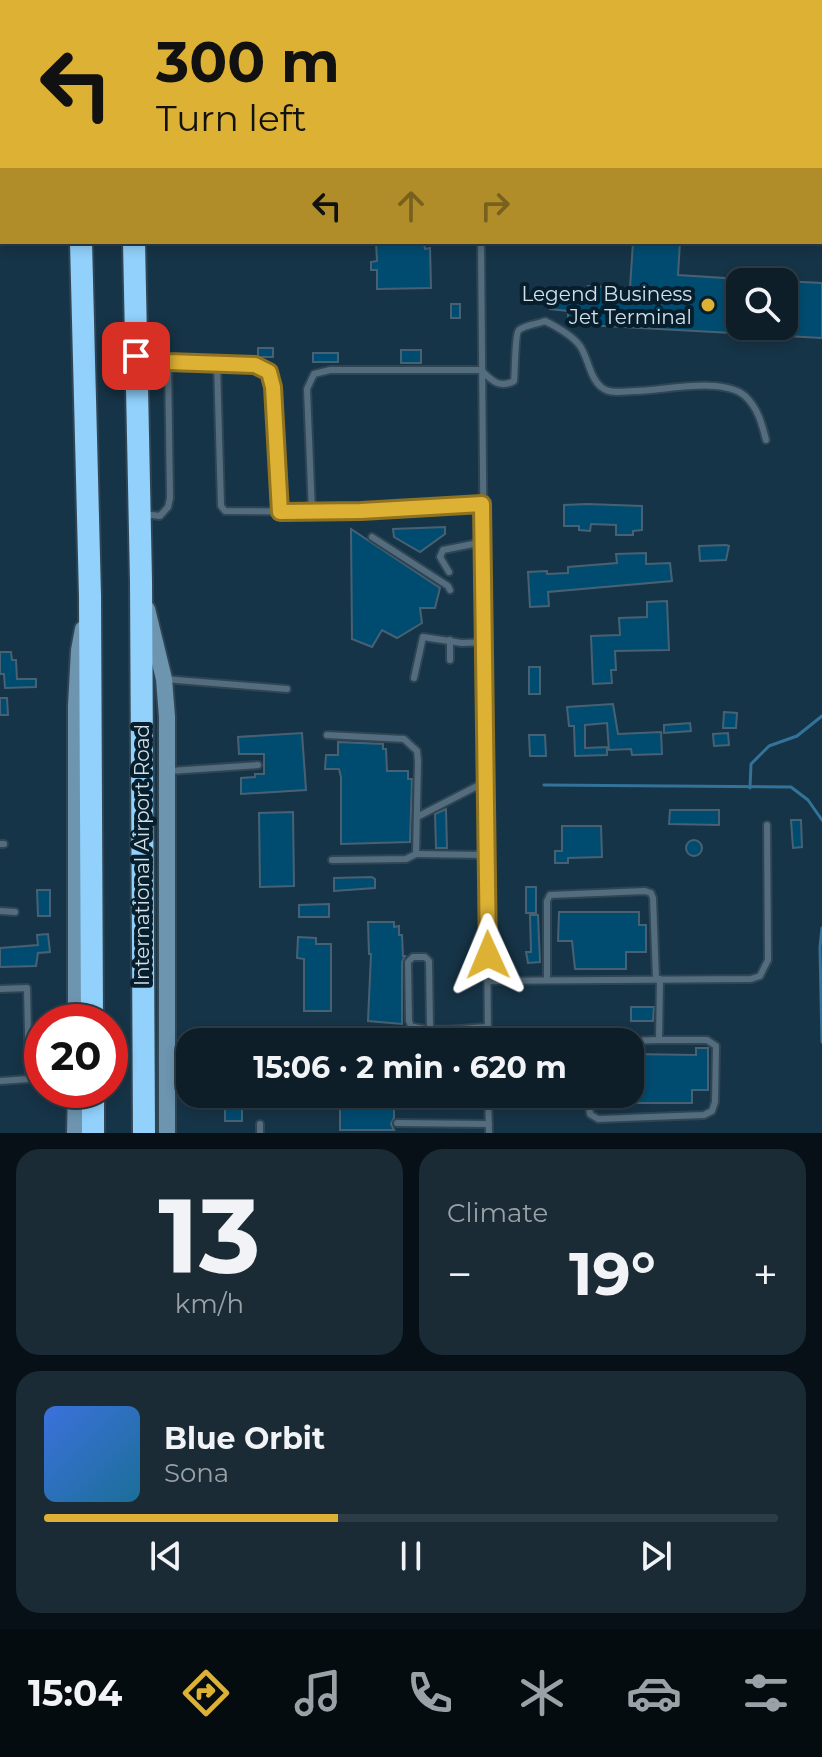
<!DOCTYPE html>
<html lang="en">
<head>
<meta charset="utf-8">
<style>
	:root { --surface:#0d1e29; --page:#1b2b35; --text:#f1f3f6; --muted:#9aa2a8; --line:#2d3c46; --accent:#ddb133 }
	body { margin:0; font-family:Montserrat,sans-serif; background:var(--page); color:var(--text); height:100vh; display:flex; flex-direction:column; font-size:30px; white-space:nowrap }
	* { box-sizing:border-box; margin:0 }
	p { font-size:26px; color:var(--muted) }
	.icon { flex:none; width:44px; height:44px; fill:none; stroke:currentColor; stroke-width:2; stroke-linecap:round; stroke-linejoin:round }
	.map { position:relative; height:1133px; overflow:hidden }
	.sheet { display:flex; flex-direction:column; gap:16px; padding:16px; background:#071017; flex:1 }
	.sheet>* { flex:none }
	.banner { position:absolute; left:0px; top:0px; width:822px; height:244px; box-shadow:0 4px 12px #0003,0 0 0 2px var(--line); background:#ddb133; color:#111; overflow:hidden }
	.fabs { position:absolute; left:726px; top:268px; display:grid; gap:16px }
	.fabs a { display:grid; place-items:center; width:72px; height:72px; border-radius:16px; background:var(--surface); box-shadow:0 4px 12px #0003,0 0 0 2px var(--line); font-size:40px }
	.speed { position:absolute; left:24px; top:1004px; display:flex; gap:16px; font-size:40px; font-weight:700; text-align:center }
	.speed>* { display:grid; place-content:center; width:104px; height:104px; border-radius:50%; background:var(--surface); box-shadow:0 4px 12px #0003,0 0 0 2px var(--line); line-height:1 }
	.speed .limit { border:12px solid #d22; background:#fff; color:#111 }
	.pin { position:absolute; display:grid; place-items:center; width:68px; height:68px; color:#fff; margin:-34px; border-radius:16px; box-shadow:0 4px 12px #0006 }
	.me { position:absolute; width:88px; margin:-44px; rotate:359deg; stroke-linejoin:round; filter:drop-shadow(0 0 6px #0008) }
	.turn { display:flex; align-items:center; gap:28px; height:168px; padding:0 24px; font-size:36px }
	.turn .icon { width:104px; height:104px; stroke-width:2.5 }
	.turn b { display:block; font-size:56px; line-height:68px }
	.lanes { display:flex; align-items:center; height:76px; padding:0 24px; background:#0003; justify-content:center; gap:40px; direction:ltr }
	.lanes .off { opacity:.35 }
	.big { font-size:60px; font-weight:700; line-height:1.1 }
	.sheet .widget { flex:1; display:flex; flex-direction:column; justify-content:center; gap:12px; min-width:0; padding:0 28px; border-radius:24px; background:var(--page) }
	.sheet .dial { align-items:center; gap:0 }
	.dial b { font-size:104px; line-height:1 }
	.song { display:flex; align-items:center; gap:24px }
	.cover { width:96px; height:96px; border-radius:12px; background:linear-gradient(135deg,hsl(220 70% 55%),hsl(200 70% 35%)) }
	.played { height:8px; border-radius:4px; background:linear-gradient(90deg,var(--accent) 40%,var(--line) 40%) }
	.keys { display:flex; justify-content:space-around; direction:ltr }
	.heat { display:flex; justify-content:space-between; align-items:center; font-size:44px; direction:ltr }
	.sheet .tiles { flex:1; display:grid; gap:16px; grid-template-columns:1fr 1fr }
	.widget:last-child { grid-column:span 2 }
	.trip { position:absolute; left:176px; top:1028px; width:468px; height:80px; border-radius:24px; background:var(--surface); box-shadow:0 4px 12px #0003,0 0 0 2px var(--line); font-weight:700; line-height:80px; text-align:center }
	.tabs { display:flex; height:128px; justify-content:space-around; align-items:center; background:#050c10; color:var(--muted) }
	.tabs .icon { width:56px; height:56px }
	.tabs .active { color:var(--accent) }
	.tabs b { font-size:36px; color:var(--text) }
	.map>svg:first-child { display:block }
</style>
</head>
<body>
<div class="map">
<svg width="822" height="1133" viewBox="0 0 822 1133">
	<rect width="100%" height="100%" fill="#112837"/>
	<path fill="#163447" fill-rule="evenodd" d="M0,0h822v1133h-822zM2,2h818v240h-818zM740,282h44v44h-44zM42,1022h68v68h-68zM190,1042h440v52h-440z"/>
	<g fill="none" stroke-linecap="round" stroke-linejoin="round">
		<g stroke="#337299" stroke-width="3">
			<path d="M544,785l247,2 17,13 14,20"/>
			<path d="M750,788l1,-24 18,-18 28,-10 25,-20"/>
			<path d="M822,928l-2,19 2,95"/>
		</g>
	</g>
	<g fill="#004c70" stroke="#486172" stroke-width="2">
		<path d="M376,242h48l1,7 5,-1 1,40 -54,1v-19h-6v-8l6,-1z"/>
		<path d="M633,242h47l-2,33 62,4v47h44v-45l38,2v55l-236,-13 -18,-2v-12l-18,-2 1,-18 37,1v-6l42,2z"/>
		<rect x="451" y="304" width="9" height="14"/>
		<rect x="258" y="348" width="15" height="9"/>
		<rect x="401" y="350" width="20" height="13"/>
		<rect x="313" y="353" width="25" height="9"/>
		<path d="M587,504l55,2v24l-9,1v4h-17v-10l-25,-1 -1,7 -11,-1v-4h-15v-21z"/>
		<path d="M445,527v7l-25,18 -26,-15 -1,-8z"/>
		<path d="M351,529l89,59 -5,20h-15l2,15 -25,15 -15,-8 -10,17 -20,-8z"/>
		<path d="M726,545l3,1 -3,14 -26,1 -1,-15z"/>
		<path d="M646,553v11l24,-1 2,18 -124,11 1,14 -19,1 -2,-35 19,-1v3l21,-1v-6l49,-4 -1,-9z"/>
		<path d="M667,601l2,49 -54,1 1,19h-5l1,13 -19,1 -2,-48 29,-1 -1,-17 28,-1v-15z"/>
		<path d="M0,652h11l1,8h4l1,19h19v8l-31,1 -1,-14h-4z"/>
		<rect x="529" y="667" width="11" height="27"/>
		<path d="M0,698h7l1,17h-8z"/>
		<path d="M613,704l5,30 43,-2 1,22 -30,1 -1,-6 -22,1 -2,-27 -22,2v23l22,-1v8l-32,1 -1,-30h-5l-2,-19z"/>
		<path d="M724,712l13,1 -1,15h-13z"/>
		<path d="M690,723l1,8 -27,2v-8z"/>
		<path d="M302,733l4,57 -65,4v-16l14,-1v-3h9v-20h-25l-1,-17z"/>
		<path d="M728,733l1,12 -15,1 -1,-12z"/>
		<path d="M529,735h16l1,21h-16z"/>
		<path d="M338,742l45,2v5h3l1,22h21v8h4l-2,63 -69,2v-67l-2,-8h-14l1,-14h12z"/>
		<path d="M446,809l1,39h-11l-1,-34z"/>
		<path d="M670,810h49v15l-50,-1z"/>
		<path d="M293,812l1,74 -34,1 -1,-74z"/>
		<path d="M791,820h10l1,27 -9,1z"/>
		<path d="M562,826h39l1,31 -34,1v5h-13v-12h7z"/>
		<circle cx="694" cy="848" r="8"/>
		<path d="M372,877l3,2v9l-41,3v-13z"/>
		<rect x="526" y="887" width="10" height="26"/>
		<path d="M37,890h13v26h-12z"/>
		<path d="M329,904v13h-30v-12z"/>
		<path d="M559,912h80v13h7v27h-20v17h-51l-3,-28h-14z"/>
		<path d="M530,915h8l2,47 -12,1 -2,-11h5z"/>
		<path d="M368,922h26v5l5,-1v9h3l1,21h2l-3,6v62l-34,-3 3,-67h-2z"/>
		<path d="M48,934l2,18 -12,1 -2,13 -36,1v-19l38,-3 -1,-10z"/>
		<path d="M298,937l18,1v6h15v67h-27v-52l-7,-1z"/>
		<path d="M631,1007h23l-1,14h-22z"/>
		<path d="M696,1048h12v42h-16v13h-62v-49l66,1z"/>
		<rect x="304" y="1095" width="19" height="8"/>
		<path d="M340,1096h54v22l-3,6 3,6h-54z"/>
		<path d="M225,1099h11l1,6 5,1v15h-17z"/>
	</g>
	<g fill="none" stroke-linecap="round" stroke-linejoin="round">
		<g stroke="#304554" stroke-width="10">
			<g id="lane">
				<path d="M476,0v2"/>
				<path d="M640,0v2"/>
				<path d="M763,0v2"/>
				<path d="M481,242l7,800"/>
				<path d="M140,357l28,5 87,3 14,7 4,15 7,125"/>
				<path d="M217,363l4,143 4,5 112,1 145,-8"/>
				<path d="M312,513l-5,-124 7,-15 16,-4h151c10,10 18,19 33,11 1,-9 1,-48 5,-51 6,-5 19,-6 26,-9 12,6 27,14 35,25 9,13 10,35 24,43 8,5 21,2 31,2 27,0 88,-15 110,5 13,12 17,28 21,44"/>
				<path d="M143,514l17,2 8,-9 2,-9 -2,-136"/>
				<path d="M372,537l76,49 2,4"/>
				<path d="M449,572l-9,-15 3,-7 40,-8"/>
				<path d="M450,660v-20"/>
				<path d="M414,678l9,-41 39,6 22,-1"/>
				<path d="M164,679l123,10"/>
				<path d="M327,735l77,4 13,12 1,10 -2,93 -10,5 -74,1"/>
				<path d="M170,771l88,-6"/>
				<path d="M417,817l68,-35"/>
				<path d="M0,844h4"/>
				<path d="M416,854l71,1"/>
				<path d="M0,911l15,1"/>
				<path d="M547,979v-78l3,-6 95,-4 6,2 2,5 3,81"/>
				<path d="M489,981l262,-2 9,-3 8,-16 -1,-135"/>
				<path d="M0,989l27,-1 2,91 -29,2"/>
				<path d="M430,1028l-1,-67 -4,-4h-12l-5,5 1,59 2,5c22,7 53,2 76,1"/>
				<path d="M597,1042l62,-2"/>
				<path d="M488,1094l1,39"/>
				<path d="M588,1094l2,20 8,5 106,-4 8,-4 3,-9 1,-56 -9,-6h-48l1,-61"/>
				<path d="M397,1123l92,1"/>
				<path d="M260,1133v-9"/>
			</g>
		</g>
		<g stroke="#304554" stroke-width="20">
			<g id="secondary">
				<path d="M147,609l17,70 3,38v416"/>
				<path d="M76,1022v-316l3,-56 4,-21"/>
				<path d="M75,1133l1,-43"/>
			</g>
		</g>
		<g stroke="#304554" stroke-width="26">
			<g id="highway">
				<path d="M75,0v2"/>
				<path d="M133,2v-2"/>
				<path d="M81,242l9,354 2,426"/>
				<path d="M134,242l7,339 3,552"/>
				<path d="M93,1090v43"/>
			</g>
		</g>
		<use href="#lane" stroke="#546d7e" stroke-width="6"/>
		<use href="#secondary" stroke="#6d95b0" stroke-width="16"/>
		<use href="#highway" stroke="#91d1fc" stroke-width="22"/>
	</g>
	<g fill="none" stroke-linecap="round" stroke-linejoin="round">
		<g stroke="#907321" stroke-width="20">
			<path id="route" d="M136,356l32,6 87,3 14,7 4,15 7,125 81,-1 121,-7 6,451"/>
		</g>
		<use href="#route" stroke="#ddb133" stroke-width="14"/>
	</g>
	<circle fill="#ddb133" stroke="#071e2d" stroke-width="3" cx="708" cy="305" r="8"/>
	<g text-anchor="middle" stroke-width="8" stroke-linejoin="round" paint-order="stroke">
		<g font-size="20" fill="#d2e0ea" stroke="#071e2d" text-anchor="end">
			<text x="692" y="301">Legend Business<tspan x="692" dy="23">Jet Terminal</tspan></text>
		</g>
		<g font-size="20" fill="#d2e0ea" stroke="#071e2d">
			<text transform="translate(142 855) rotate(-90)" y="7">International Airport Road</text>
		</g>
	</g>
</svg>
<div class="fabs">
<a><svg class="icon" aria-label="search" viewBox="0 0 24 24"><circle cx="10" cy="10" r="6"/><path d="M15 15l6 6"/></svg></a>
</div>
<div class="speed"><div class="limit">20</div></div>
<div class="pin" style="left:136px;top:356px;background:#d93025"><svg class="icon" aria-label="arrive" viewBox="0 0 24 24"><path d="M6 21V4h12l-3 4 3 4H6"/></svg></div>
<svg class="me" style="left:488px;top:955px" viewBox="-20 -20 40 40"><path d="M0-17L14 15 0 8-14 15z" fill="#ddb133" stroke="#fff" stroke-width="4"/></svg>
<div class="trip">15:06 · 2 min · 620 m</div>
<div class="banner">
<div class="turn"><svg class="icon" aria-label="left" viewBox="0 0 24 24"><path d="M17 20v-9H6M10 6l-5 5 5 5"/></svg><div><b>300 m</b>Turn left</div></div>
<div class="lanes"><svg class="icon" aria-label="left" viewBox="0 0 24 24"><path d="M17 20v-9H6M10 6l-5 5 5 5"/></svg><svg class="icon off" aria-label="ahead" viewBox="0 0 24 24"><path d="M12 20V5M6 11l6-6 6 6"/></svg><svg class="icon off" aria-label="right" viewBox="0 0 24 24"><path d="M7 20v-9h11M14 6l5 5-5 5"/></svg></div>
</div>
</div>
<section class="sheet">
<div class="tiles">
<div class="widget dial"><b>13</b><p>km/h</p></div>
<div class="widget"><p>Climate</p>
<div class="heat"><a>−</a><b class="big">19°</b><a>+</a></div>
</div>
<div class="widget">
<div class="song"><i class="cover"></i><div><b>Blue Orbit</b><p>Sona</p></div></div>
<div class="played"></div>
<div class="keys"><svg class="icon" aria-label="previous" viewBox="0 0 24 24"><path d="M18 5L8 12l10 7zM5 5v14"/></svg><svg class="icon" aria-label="pause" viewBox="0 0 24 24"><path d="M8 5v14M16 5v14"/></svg><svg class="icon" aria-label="next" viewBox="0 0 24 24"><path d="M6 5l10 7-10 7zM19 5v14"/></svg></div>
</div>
</div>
</section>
<nav class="tabs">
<b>15:04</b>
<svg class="icon active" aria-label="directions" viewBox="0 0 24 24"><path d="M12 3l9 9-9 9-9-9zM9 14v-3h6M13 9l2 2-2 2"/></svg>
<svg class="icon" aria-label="music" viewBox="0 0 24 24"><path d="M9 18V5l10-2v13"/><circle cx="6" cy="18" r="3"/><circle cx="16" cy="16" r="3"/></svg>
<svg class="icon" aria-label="phone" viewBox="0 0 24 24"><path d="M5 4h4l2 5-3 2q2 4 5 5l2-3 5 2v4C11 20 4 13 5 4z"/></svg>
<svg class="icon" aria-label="climate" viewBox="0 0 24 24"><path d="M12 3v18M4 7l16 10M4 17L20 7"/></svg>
<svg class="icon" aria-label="car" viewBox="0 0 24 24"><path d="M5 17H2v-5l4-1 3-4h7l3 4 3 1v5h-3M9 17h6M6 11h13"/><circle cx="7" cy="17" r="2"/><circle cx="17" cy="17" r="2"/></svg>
<svg class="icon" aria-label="filters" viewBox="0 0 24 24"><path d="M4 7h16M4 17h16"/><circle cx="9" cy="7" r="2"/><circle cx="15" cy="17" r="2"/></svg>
</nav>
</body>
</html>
